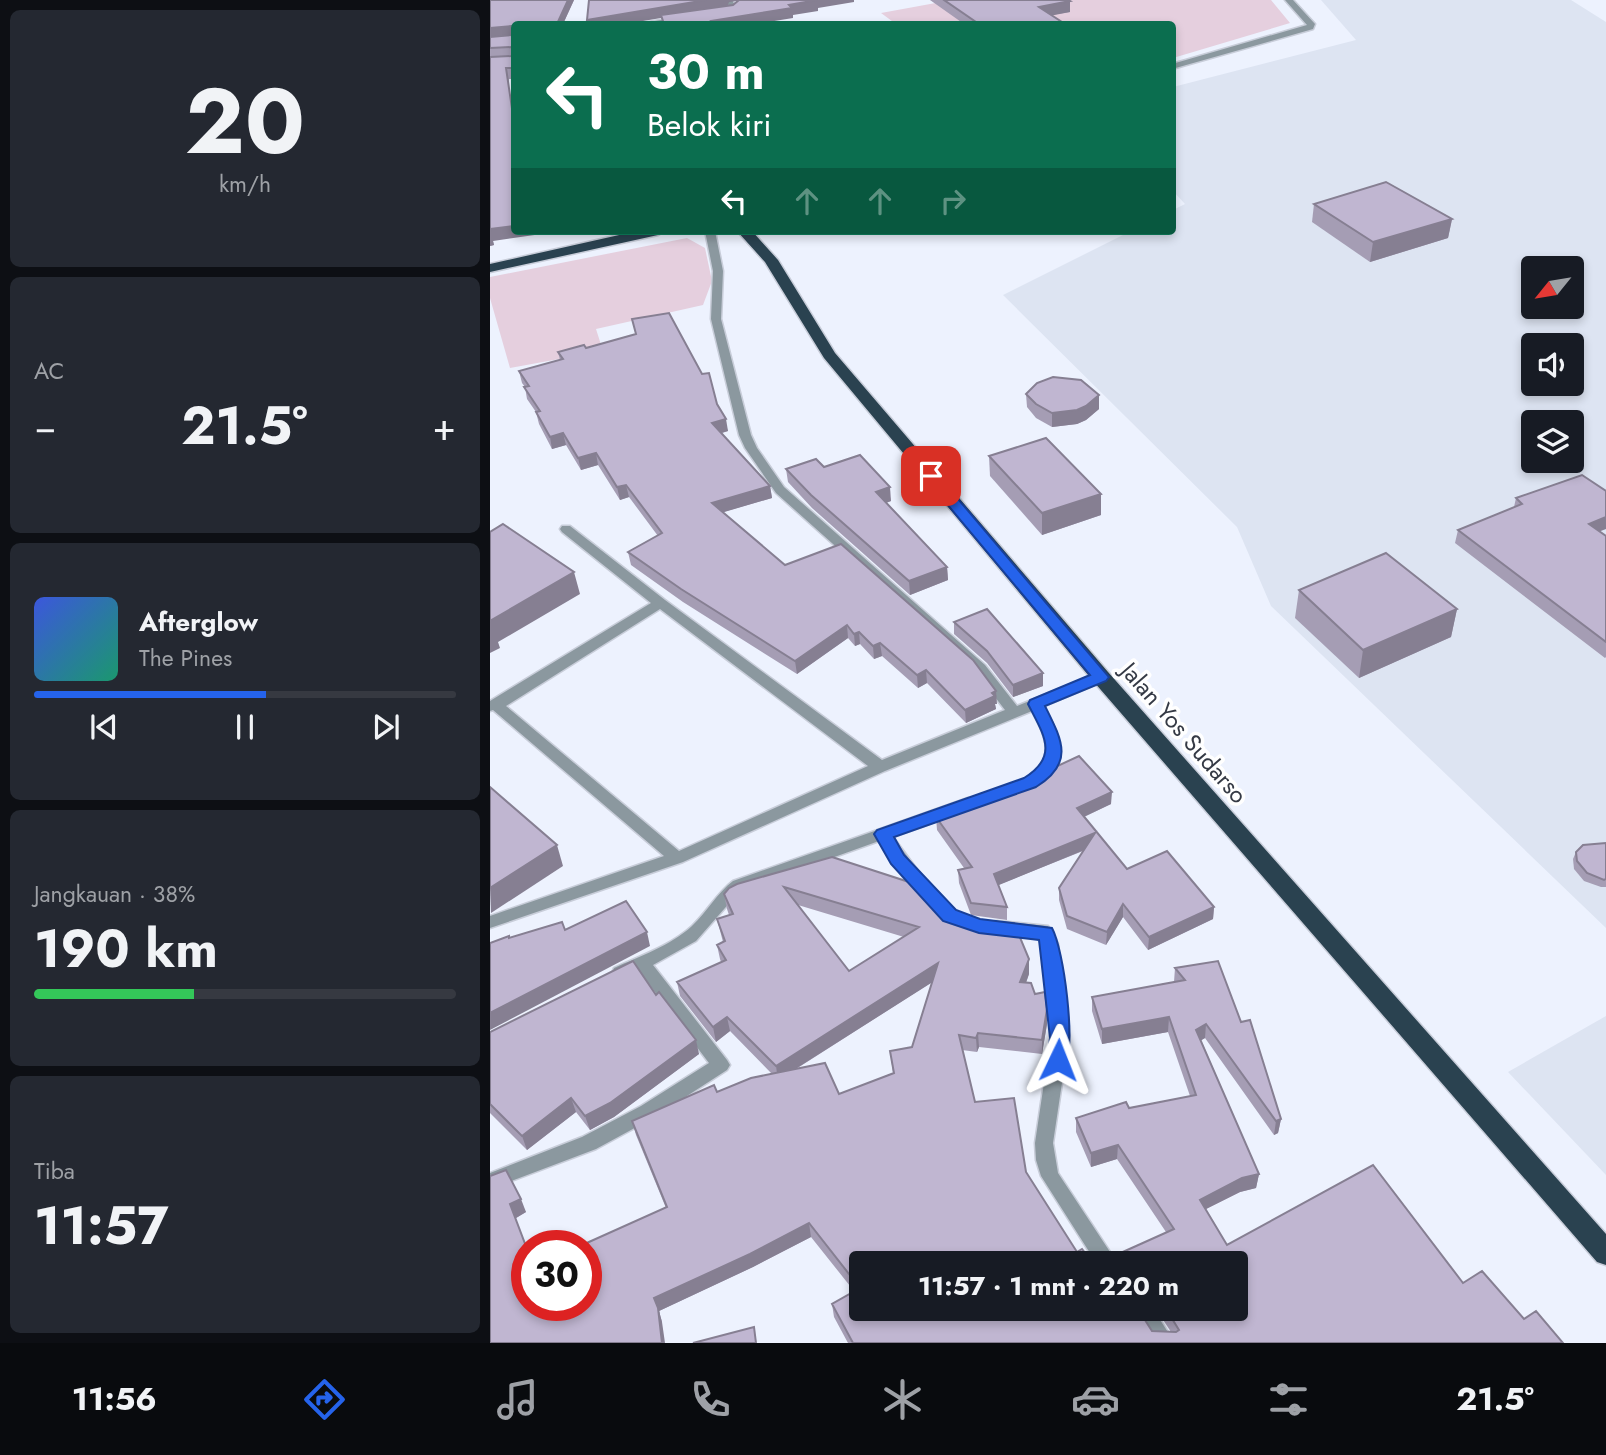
<!DOCTYPE html>
<html lang="id">
<head>
<meta charset="utf-8">
<style>
	:root { --surface:#171b24; --page:#242831; --text:#f1f3f6; --muted:#9ea1a6; --line:#363941; --accent:#2563eb }
	body { margin:0; font-family:Jost,sans-serif; background:var(--page); color:var(--text); height:100vh; display:flex; flex-direction:column; font-size:26px; white-space:nowrap }
	* { box-sizing:border-box; margin:0 }
	p { font-size:23px; color:var(--muted) }
	.icon { flex:none; width:38px; height:38px; fill:none; stroke:currentColor; stroke-width:2; stroke-linecap:round; stroke-linejoin:round }
	.map { position:relative; flex:1; overflow:hidden }
	.drawer { display:flex; flex-direction:column; gap:10px; padding:10px; background:#0d0f14; width:490px }
	.drawer>* { flex:none }
	.hud { position:absolute; left:21px; top:21px; width:665px; height:214px; border-radius:7px; box-shadow:0 4px 10px #0003; background:#0b6e4f; color:#fff; overflow:hidden }
	.needle { width:46px; rotate:240deg }
	.controls { position:absolute; left:1031px; top:256px; display:grid; gap:14px }
	.controls a { display:grid; place-items:center; width:63px; height:63px; border-radius:7px; background:var(--surface); box-shadow:0 4px 10px #0003; font-size:35px }
	.speed { position:absolute; left:21px; top:1230px; display:flex; gap:14px; font-size:35px; font-weight:700; text-align:center }
	.speed>* { display:grid; place-content:center; width:91px; height:91px; border-radius:50%; background:var(--surface); box-shadow:0 4px 10px #0003; line-height:1 }
	.speed .limit { border:10px solid #d22; background:#fff; color:#111 }
	.pin { position:absolute; display:grid; place-items:center; width:60px; height:60px; color:#fff; margin:-30px; border-radius:14px; box-shadow:0 4px 10px #0006 }
	.me { position:absolute; width:77px; margin:-38px; rotate:2deg; stroke-linejoin:round; filter:drop-shadow(0 0 5px #0008) }
	.turn { display:flex; align-items:center; gap:24px; height:147px; padding:0 21px; font-size:32px }
	.turn .icon { width:91px; height:91px; stroke-width:2.5 }
	.turn b { display:block; font-size:49px; line-height:60px }
	.lanes { display:flex; align-items:center; height:66px; padding:0 21px; background:#0003; justify-content:center; gap:35px; direction:ltr }
	.lanes .off { opacity:.35 }
	.big { font-size:52px; font-weight:700; line-height:1.1 }
	.drawer .widget { flex:1; display:flex; flex-direction:column; justify-content:center; gap:10px; min-width:0; padding:0 24px; border-radius:10px; background:var(--page) }
	.drawer .dial { align-items:center; gap:0 }
	.dial b { font-size:91px; line-height:1 }
	.song { display:flex; align-items:center; gap:21px }
	.cover { width:84px; height:84px; border-radius:10px; background:linear-gradient(135deg,hsl(230 70% 55%),hsl(160 70% 35%)) }
	.played { height:7px; border-radius:4px; background:linear-gradient(90deg,var(--accent) 55%,var(--line) 55%) }
	.keys { display:flex; justify-content:space-around; direction:ltr }
	.heat { display:flex; justify-content:space-between; align-items:center; font-size:38px; direction:ltr }
	.charge { height:10px; border-radius:5px; background:linear-gradient(90deg,#34c759 38%,var(--line) 0) }
	.trip { position:absolute; left:359px; top:1251px; width:399px; height:70px; border-radius:7px; background:var(--surface); box-shadow:0 4px 10px #0003; font-weight:700; line-height:70px; text-align:center }
	.tabs { display:flex; height:112px; justify-content:space-around; align-items:center; background:#090b0e; color:var(--muted) }
	.tabs .icon { width:49px; height:49px }
	.tabs .selected { color:var(--accent) }
	.tabs b { font-size:32px; color:var(--text) }
	main { display:flex; flex:1; min-height:0 }
	.map>svg:first-child { display:block }
</style>
</head>
<body>
<main>
<section class="drawer">
<div class="widget dial"><b>20</b><p>km/h</p></div>
<div class="widget"><p>AC</p>
<div class="heat"><a>−</a><b class="big">21.5°</b><a>+</a></div>
</div>
<div class="widget">
<div class="song"><i class="cover"></i><div><b>Afterglow</b><p>The Pines</p></div></div>
<div class="played"></div>
<div class="keys"><svg class="icon" aria-label="previous" viewBox="0 0 24 24"><path d="M18 5L8 12l10 7zM5 5v14"/></svg><svg class="icon" aria-label="pause" viewBox="0 0 24 24"><path d="M8 5v14M16 5v14"/></svg><svg class="icon" aria-label="next" viewBox="0 0 24 24"><path d="M6 5l10 7-10 7zM19 5v14"/></svg></div>
</div>
<div class="widget"><p>Jangkauan · 38%</p><b class="big">190 km</b><div class="charge"></div></div>
<div class="widget"><p>Tiba</p><b class="big">11:57</b></div>
</section>
<div class="map">
<svg width="1116" height="1343" viewBox="0 0 1116 1343">
	<rect width="100%" height="100%" fill="#edf2fe"/>
	<g fill="#dde4f2" fill-rule="evenodd">
		<path d="M831,0h250l35,22v906l-335,-322 -34,-79 -234,-232 128,-64h41l1,-21 12,-6 -12,-13v-104l183,-47zM1043,268h39v38h-39zM1043,345h39v38h-39zM1043,422h39v38h-39z"/>
		<path d="M1116,1016v159l-98,-103z"/>
	</g>
	<g fill="#e5cfde">
		<path d="M462,0h319l19,23 -117,35 -1,-34h-276l-15,-11z"/>
		<path d="M197,238l18,10 7,33 -9,24 -107,24 7,22 -93,17 -20,-70v-21z"/>
	</g>
	<g fill="none" stroke-linecap="round" stroke-linejoin="round">
		<g stroke="#c8cdd9" stroke-width="3">
			<g id="minor">
				<path d="M234,0h8l13,24h-8z"/>
				<path d="M795,0h8l22,24 -2,5 -141,40v-5l135,-39z"/>
				<path d="M190,17l4,2 -1,2 -28,3h-19z"/>
				<path d="M215,231h10l8,40 -2,48 30,116 6,13 27,39 201,178 32,41 79,-32h10l2,3 -2,3 -62,26c18,35 27,54 -9,81h-10l-3,-4c6,-8 15,-11 20,-20 10,-16 -2,-37 -10,-52l-147,60 -202,91 -193,66v-12l174,-60 -171,-146 -3,1v-10l161,-98 -89,-71 -2,-3 2,-3h8l95,74 217,160 123,-50 -30,-39 -199,-178 -31,-45 -6,-13 -28,-116 2,-48zM170,609l208,157 -189,85 -173,-145z"/>
				<path d="M478,798l5,2 3,4 -3,4 -80,29 37,50 30,27 2,4 -2,4c-25,8 -69,-62 -81,-81l-134,48 -13,11 -36,41 -43,24 74,95 3,5 -3,5 -74,48 -57,31 -106,40v-16l92,-36 59,-31 68,-43 -70,-92 -19,9 -6,-2 -2,-5 2,-5c26,-12 56,-22 78,-42 15,-14 25,-33 41,-45z"/>
				<path d="M507,921l51,5 10,18 11,92 -16,107 5,30 60,91h-21l-56,-88 -5,-16 -1,-17 16,-107 -9,-91 -5,-8 -46,-5 -2,-5 2,-5z"/>
				<path d="M641,1309h22l22,34h-22z"/>
			</g>
		</g>
		<g stroke="#c8cdd9" stroke-width="3">
			<g id="trunk">
				<path d="M147,231h28l-7,4 -168,37v-8z"/>
				<path d="M247,231h15l26,29 57,93 273,319 498,562v31l-9,-3 -503,-580 -270,-324 -59,-96z"/>
			</g>
		</g>
		<use href="#minor" fill="#8b989f" fill-rule="evenodd"/>
		<use href="#trunk" fill="#2a4250" fill-rule="evenodd"/>
	</g>
	<g fill="#a59db4" fill-rule="evenodd">
		<path d="M0,0h84l-11,24h-49v55h-5l-16,162 1,4 -4,1z"/>
		<path d="M440,0h138l2,12 -19,3 14,9h-101z"/>
		<path d="M824,204l138,15 -4,19 -78,24 -58,-40z"/>
		<path d="M142,319l85,85 11,27 -6,2 48,53 2,12 -49,14 62,53 212,139h-2l1,5 -30,14 -39,-40 -9,5 -36,-32 -8,3 -14,-15 -5,2 -7,-8 -51,36 -114,-72 -52,-37 -3,-13 30,-16 -29,-39 -9,3 -22,-35 -17,5 -15,-25 -14,4 -13,-25 -3,-12 -9,-13 -2,-12 -3,-4 -3,-12 41,-11 -2,-8 28,-4 50,-14z"/>
		<path d="M536,394l73,1v14l-13,11 -9,4 -25,3 -16,-9 -9,-11z"/>
		<path d="M499,456l112,38v21l-59,20 -52,-59z"/>
		<path d="M296,469l105,32 -5,2 61,64 1,13 -38,15 -98,-87 -24,-26z"/>
		<path d="M1026,498l83,34 7,4v121l-1,1 -150,-115 3,-13 56,-23z"/>
		<path d="M809,590l158,19 -6,28 -92,41 -64,-60z"/>
		<path d="M464,622l89,64 -30,11 -26,-34 -33,-29z"/>
		<path d="M477,800l144,4 -27,13 43,52 87,38 -1,12 -65,31 -25,-33 -17,28 -39,-16 -8,-29v-12l24,-37 -85,34 9,22v13l-36,-5 -12,-32 -1,-13 6,-2 -27,-38 -1,-13 31,-13z"/>
		<path d="M1116,843v44h-5l-17,-6 -10,-12 -1,-10 3,-7z"/>
		<path d="M342,857l108,49 89,68 -3,9 21,26v15l-5,30 -63,-7 -2,5 -15,-2 13,52 51,70 51,80 17,12 58,67 19,1 -15,-23h80l-70,-77 -49,-73 -26,8 -15,-35v-14l114,-22 -22,-64 -66,12 -10,-33v-14l82,-15 1,-14 66,54 40,97 -3,14 -4,2 -69,-97 -4,2 58,134 -3,14 -16,4 -34,17 21,36 236,38 100,60h-715l-14,-26 -2,-13 22,-13 -43,-54 -58,30 -94,44 3,11 -172,21v-167l36,36 -10,6 11,88 139,-98 -30,-73 -4,-14 140,-47 -42,-43 -14,11 -36,-46 -3,-14 44,-20 -1,-3 -3,-14 6,-3 -6,-23 12,-4 -2,-6 -3,-15zM308,905l106,32 -55,34zM442,982l-20,65 -22,4 3,22 -54,21 -43,-25z"/>
		<path d="M166,995l43,59 -85,63 -24,13 -14,-18 -49,38 -37,-37v-81z"/>
	</g>
	<g fill="#867f92">
		<path d="M78,0h6l-11,24h-6z"/>
		<path d="M216,0h40l-17,2 -2,5 -66,8v3l-36,6h-37l-1,-4z"/>
		<path d="M325,0h39v2l-36,6v3l-25,4v3l-37,6h-44l-1,-3z"/>
		<path d="M580,1v11l-31,6v-11z"/>
		<path d="M22,26l2,10 -24,3v-11z"/>
		<path d="M962,219l-4,19 -78,24 3,-20z"/>
		<path d="M24,226v5h49l-70,10 1,4 -4,1v-17z"/>
		<path d="M609,395v14l-13,11 -9,4 -25,3v-14z"/>
		<path d="M236,419l2,12 -14,4 -2,-12z"/>
		<path d="M73,433l3,12 -14,4 -2,-12z"/>
		<path d="M106,453l2,12 -17,5 -3,-12z"/>
		<path d="M136,485l3,12 -9,3 -3,-13z"/>
		<path d="M280,486l2,12 -58,17 -2,-12z"/>
		<path d="M400,487l1,14 -14,5 -1,-14z"/>
		<path d="M611,494v21l-59,20v-22z"/>
		<path d="M1116,517v12l-21,8 4,-13z"/>
		<path d="M457,567l1,13 -38,15 -1,-14z"/>
		<path d="M84,572l6,22 -82,48 2,6 -10,5v-32z"/>
		<path d="M967,609l-6,28 -92,41 4,-28z"/>
		<path d="M357,625l1,13 -51,36 -2,-13z"/>
		<path d="M369,632l1,12 -5,2 -1,-12z"/>
		<path d="M390,643l2,13 -8,3 -1,-13z"/>
		<path d="M436,670l1,13 -9,5 -1,-13z"/>
		<path d="M553,673v13l-30,11v-12z"/>
		<path d="M506,691l1,13h-2l1,5 -30,14 -1,-13 27,-17z"/>
		<path d="M622,792l-1,12 -34,16v-12z"/>
		<path d="M605,833l-1,13 -100,41v-13z"/>
		<path d="M67,845l6,21 -72,47 -1,-25z"/>
		<path d="M633,904v13l-17,28 1,-13z"/>
		<path d="M724,907l-1,12 -65,31 1,-13z"/>
		<path d="M157,932l3,14 -160,84v-17z"/>
		<path d="M539,959v15l-8,22 -1,-14z"/>
		<path d="M448,963l1,15 -161,102 -2,-14z"/>
		<path d="M557,1009v15l-5,30v-14z"/>
		<path d="M237,1017l3,14 -14,11 -3,-15z"/>
		<path d="M679,1017l-1,15 -66,12v-15z"/>
		<path d="M716,1024l-1,14 -10,6 1,-14z"/>
		<path d="M488,1033l1,14 -2,5 -1,-14z"/>
		<path d="M206,1040l3,14 -85,63 -24,13 -5,-14z"/>
		<path d="M81,1098l5,14 -49,38 -5,-14z"/>
		<path d="M791,1119l-3,14 -4,2 2,-14z"/>
		<path d="M628,1145l-1,14 -26,8v-14z"/>
		<path d="M769,1174l-3,14 -16,4 -42,21 2,-13 42,-22z"/>
		<path d="M31,1199l5,13 -10,6 -6,-14z"/>
		<path d="M319,1223l2,14 -58,30 -94,44 3,11 3,21h-3l-8,-45z"/>
	</g>
	<g fill="#c0b6d1" stroke="#867f92" stroke-width="2" fill-rule="evenodd">
		<path d="M0,0h78l-11,24h-43v44h-8l8,54v104l-24,3 1,4h-1v-176l22,-1 2,-3 -2,-6 -22,1v-11l22,-2 2,-3 -2,-6 -22,2z"/>
		<path d="M99,0h117l-119,20z"/>
		<path d="M249,0h78l-28,5 3,3 -81,13 2,3h-49l-3,-9 72,-10z"/>
		<path d="M454,0h124l2,1 -31,6 26,17h-86z"/>
		<path d="M896,182l66,37 -79,23 -59,-38z"/>
		<path d="M179,313l33,61 7,-1 8,31 9,15 -14,4 58,63 -58,17 73,62 56,-21 132,116 23,31 -4,2 3,3 -30,14 -39,-40 -9,5 -37,-32 -7,3 -14,-14 -5,2 -7,-9 -52,36 -114,-72 -53,-37 34,-19 -36,-48 -9,2 -21,-34 -18,5 -15,-25 -13,4 -14,-25 4,-1 -16,-24 5,-1 -10,-15 44,-12 -5,-7 26,-7 2,3 50,-14 -4,-15z"/>
		<path d="M563,377l28,3 18,15 -13,11 -9,4 -25,3 -16,-9 -10,-10 11,-11z"/>
		<path d="M556,438l55,56 -59,19 -53,-57z"/>
		<path d="M370,455l30,32 -14,5 71,75 -38,14 -98,-86 -25,-26 30,-10 8,8z"/>
		<path d="M1092,475l24,16v26l-17,7 17,12v106l-148,-112 64,-26 -6,-6z"/>
		<path d="M13,524l71,48 -84,49v-89z"/>
		<path d="M896,553l71,56 -94,41 -64,-60z"/>
		<path d="M497,609l56,64 -30,12 -26,-34 -33,-29z"/>
		<path d="M589,756l33,36 -35,16 50,61 40,-18 47,56 -65,30 -26,-33 -16,28 -40,-16 -8,-28 36,-55 -101,41 13,33 -36,-4 -13,-33 14,-3 -36,-50 33,-14 -2,-3 69,-24z"/>
		<path d="M0,787l67,58 -67,43z"/>
		<path d="M1116,843v36l-2,1 -17,-7 -10,-12 -1,-9 7,-7z"/>
		<path d="M342,857l83,27 25,22 15,8 23,7 36,2 15,36 -9,23 11,1 4,11 10,-2 2,17 -5,31 -64,-7 -2,5 -17,-3 16,67 39,-4 12,74 51,80 5,-3 12,15h-233v45h277l14,22 24,1 3,-2 -13,-21h70v-45h-140l78,-35 -56,-84 -27,8 -15,-35 50,-16 3,6 67,-13 -27,-78 -67,12 -10,-32 93,-17 -10,-12 43,-7 23,61 9,-2 31,99 -5,2 -70,-97 -10,6 63,144 -17,4 -42,22 27,45 146,-80 90,118 19,-12 42,48 12,-8 27,32h-710l-21,-39 28,-16 -51,-65 -59,31 -96,44 4,10 4,35h-172v-167l16,-6 15,29 -11,5 17,45v57h59v-60h-6l87,-39 -35,-86 82,-36 3,7 34,-14 74,-15 14,31 55,-21 -4,-22 22,-4 26,-84 -162,103 -49,-49 -14,10 -36,-45 49,-22 -9,-15 8,-4 -8,-22 16,-5 -9,-20 5,-6 8,-4zM294,887l135,40 -70,44z"/>
		<path d="M136,901l21,31 -157,81v-70l19,-7v2l53,-16 3,8z"/>
		<path d="M143,961l23,34 3,-3 37,48 -86,63 -25,13 -14,-18 -49,38 -32,-32v-72z"/>
		<path d="M264,1327l2,16h-63z"/>
	</g>
	<path fill="#2563eb" stroke="#184099" stroke-width="2" d="M441,471l5,2 173,204 -3,4 -61,25c17,34 30,57 -9,81l-142,50 10,18 52,55 24,9 72,9c12,22 24,116 13,138l-7,3 -8,-3 -3,-6 3,-22 -11,-98 -60,-7 -36,-12 -52,-57 -17,-30 3,-4 147,-52c36,-22 19,-44 4,-74l2,-4 60,-25 -164,-196 -2,-3z"/>
	<g text-anchor="middle" stroke-width="7" stroke-linejoin="round" paint-order="stroke">
		<g font-size="24" fill="#353a45" stroke="#fff">
			<text transform="translate(694 733) rotate(49)" y="8">Jalan Yos Sudarso</text>
		</g>
	</g>
</svg>
<div class="controls">
<a><svg class="needle" viewBox="-14 -14 28 28"><path d="M0-13l5 13h-10z" fill="#e53935"/><path d="M0 13l5-13h-10z" fill="#9ea1a6"/></svg></a>
<a><svg class="icon" aria-label="sound" viewBox="0 0 24 24"><path d="M4 9h4l5-4v14l-5-4H4zM17 9q2 3 0 6"/></svg></a>
<a><svg class="icon" aria-label="layers" viewBox="0 0 24 24"><path d="M12 4l9 5-9 5-9-5zM3 14l9 5 9-5"/></svg></a>
</div>
<div class="speed"><div class="limit">30</div></div>
<div class="pin" style="left:441px;top:476px;background:#d93025"><svg class="icon" aria-label="arrive" viewBox="0 0 24 24"><path d="M6 21V4h12l-3 4 3 4H6"/></svg></div>
<svg class="me" style="left:568px;top:1060px" viewBox="-20 -20 40 40"><path d="M0-17L14 15 0 8-14 15z" fill="#2563eb" stroke="#fff" stroke-width="4"/></svg>
<div class="trip">11:57 · 1 mnt · 220 m</div>
<div class="hud">
<div class="turn"><svg class="icon" aria-label="left" viewBox="0 0 24 24"><path d="M17 20v-9H6M10 6l-5 5 5 5"/></svg><div><b>30 m</b>Belok kiri</div></div>
<div class="lanes"><svg class="icon" aria-label="left" viewBox="0 0 24 24"><path d="M17 20v-9H6M10 6l-5 5 5 5"/></svg><svg class="icon off" aria-label="ahead" viewBox="0 0 24 24"><path d="M12 20V5M6 11l6-6 6 6"/></svg><svg class="icon off" aria-label="ahead" viewBox="0 0 24 24"><path d="M12 20V5M6 11l6-6 6 6"/></svg><svg class="icon off" aria-label="right" viewBox="0 0 24 24"><path d="M7 20v-9h11M14 6l5 5-5 5"/></svg></div>
</div>
</div>
</main>
<nav class="tabs">
<b>11:56</b>
<svg class="icon selected" aria-label="directions" viewBox="0 0 24 24"><path d="M12 3l9 9-9 9-9-9zM9 14v-3h6M13 9l2 2-2 2"/></svg>
<svg class="icon" aria-label="music" viewBox="0 0 24 24"><path d="M9 18V5l10-2v13"/><circle cx="6" cy="18" r="3"/><circle cx="16" cy="16" r="3"/></svg>
<svg class="icon" aria-label="phone" viewBox="0 0 24 24"><path d="M5 4h4l2 5-3 2q2 4 5 5l2-3 5 2v4C11 20 4 13 5 4z"/></svg>
<svg class="icon" aria-label="climate" viewBox="0 0 24 24"><path d="M12 3v18M4 7l16 10M4 17L20 7"/></svg>
<svg class="icon" aria-label="car" viewBox="0 0 24 24"><path d="M5 17H2v-5l4-1 3-4h7l3 4 3 1v5h-3M9 17h6M6 11h13"/><circle cx="7" cy="17" r="2"/><circle cx="17" cy="17" r="2"/></svg>
<svg class="icon" aria-label="filters" viewBox="0 0 24 24"><path d="M4 7h16M4 17h16"/><circle cx="9" cy="7" r="2"/><circle cx="15" cy="17" r="2"/></svg>
<b>21.5°</b>
</nav>
</body>
</html>
